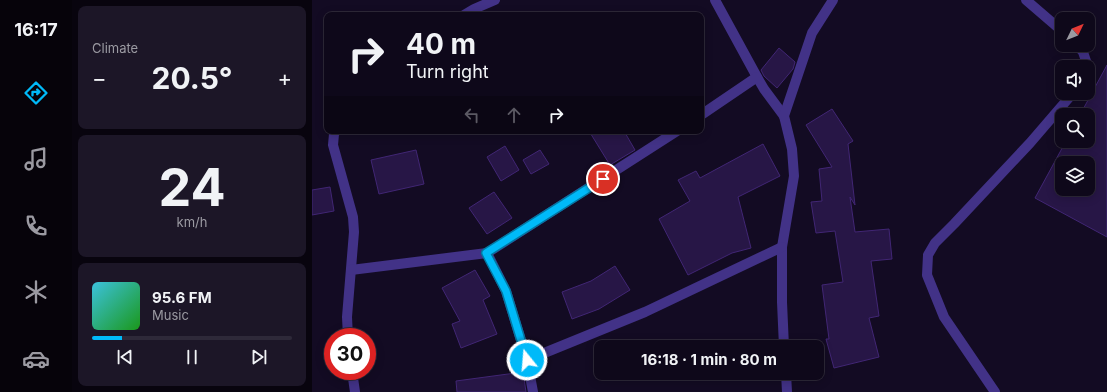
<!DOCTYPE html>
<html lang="en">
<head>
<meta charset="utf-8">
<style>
	:root { --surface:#0e081a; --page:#1c1627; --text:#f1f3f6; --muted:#9b9aa2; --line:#2e2939; --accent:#00baf9 }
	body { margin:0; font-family:Inter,sans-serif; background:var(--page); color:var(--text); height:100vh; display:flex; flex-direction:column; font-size:15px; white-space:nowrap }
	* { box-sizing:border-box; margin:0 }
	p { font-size:13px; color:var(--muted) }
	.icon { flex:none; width:22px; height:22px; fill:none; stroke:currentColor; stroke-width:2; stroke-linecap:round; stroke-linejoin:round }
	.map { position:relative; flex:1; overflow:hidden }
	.panel { display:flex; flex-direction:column; gap:6px; padding:6px; background:#08040e; width:240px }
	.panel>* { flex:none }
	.top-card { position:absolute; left:12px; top:12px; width:380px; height:122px; border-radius:8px; box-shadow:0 2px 10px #0003,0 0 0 1px var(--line); background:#0e081a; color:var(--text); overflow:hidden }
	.needle { width:26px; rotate:47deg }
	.tools { position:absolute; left:743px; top:12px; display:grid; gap:8px }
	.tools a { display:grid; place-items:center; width:40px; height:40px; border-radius:8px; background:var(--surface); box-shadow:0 2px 10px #0003,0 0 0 1px var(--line); font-size:20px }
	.speed { position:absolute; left:12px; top:328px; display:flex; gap:8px; font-size:20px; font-weight:700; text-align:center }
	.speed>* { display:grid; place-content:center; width:52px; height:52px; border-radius:50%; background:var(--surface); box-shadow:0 2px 10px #0003,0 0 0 1px var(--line); line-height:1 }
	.speed .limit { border:6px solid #d22; background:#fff; color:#111 }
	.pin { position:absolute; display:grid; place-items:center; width:34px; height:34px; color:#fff; margin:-17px; border:2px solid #fff; border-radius:50%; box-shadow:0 1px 4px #0007 }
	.me { position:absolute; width:44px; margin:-22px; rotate:343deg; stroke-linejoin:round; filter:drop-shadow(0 0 3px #0008) }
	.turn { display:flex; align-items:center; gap:14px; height:84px; padding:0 16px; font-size:18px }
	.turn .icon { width:52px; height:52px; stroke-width:2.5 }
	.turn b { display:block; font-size:28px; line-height:34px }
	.lanes { display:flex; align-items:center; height:38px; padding:0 16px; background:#0003; justify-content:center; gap:20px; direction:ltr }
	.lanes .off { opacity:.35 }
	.big { font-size:30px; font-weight:700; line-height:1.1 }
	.panel .widget { flex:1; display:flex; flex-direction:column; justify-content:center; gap:6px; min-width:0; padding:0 14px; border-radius:8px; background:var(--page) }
	.panel .dial { align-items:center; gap:0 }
	.dial b { font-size:52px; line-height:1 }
	.song { display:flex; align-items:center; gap:12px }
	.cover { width:48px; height:48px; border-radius:6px; background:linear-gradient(135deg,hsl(190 70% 55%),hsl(120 70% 35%)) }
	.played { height:4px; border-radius:2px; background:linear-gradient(90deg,var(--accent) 15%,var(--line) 15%) }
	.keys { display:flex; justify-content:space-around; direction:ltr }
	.heat { display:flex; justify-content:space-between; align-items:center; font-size:22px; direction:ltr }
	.trip { position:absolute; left:282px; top:340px; width:230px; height:40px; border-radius:8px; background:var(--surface); box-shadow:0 2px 10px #0003,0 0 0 1px var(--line); font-weight:700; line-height:40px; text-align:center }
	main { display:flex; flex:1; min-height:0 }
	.tabs { display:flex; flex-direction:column; width:72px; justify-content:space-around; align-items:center; background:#06030a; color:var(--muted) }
	.tabs .icon { width:28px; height:28px }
	.tabs .current { color:var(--accent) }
	.tabs b { font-size:18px; color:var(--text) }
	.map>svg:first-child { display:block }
</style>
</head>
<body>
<main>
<nav class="tabs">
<b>16:17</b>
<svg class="icon current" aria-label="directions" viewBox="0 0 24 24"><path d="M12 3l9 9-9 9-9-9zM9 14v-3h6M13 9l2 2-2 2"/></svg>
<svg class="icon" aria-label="music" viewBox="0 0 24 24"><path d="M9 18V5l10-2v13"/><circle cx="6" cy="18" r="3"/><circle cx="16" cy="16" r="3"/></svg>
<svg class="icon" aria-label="phone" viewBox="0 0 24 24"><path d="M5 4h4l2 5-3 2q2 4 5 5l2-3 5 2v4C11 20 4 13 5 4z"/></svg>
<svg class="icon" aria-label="climate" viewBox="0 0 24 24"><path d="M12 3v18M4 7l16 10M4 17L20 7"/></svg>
<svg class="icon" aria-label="car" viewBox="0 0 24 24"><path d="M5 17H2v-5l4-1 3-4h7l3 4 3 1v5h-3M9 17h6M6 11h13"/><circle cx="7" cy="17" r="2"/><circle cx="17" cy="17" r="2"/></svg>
</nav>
<section class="panel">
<div class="widget"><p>Climate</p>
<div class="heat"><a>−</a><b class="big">20.5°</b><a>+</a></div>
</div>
<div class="widget dial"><b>24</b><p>km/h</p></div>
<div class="widget">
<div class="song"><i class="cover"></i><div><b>95.6 FM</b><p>Music</p></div></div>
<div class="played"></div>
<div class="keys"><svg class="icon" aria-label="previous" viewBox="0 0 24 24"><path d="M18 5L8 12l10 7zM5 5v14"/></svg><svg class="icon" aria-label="pause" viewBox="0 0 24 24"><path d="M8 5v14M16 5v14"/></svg><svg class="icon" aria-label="next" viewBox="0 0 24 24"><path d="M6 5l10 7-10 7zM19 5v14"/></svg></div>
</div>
</section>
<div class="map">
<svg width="795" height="392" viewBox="0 0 795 392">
	<rect width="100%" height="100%" fill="#130b23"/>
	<g fill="#271646" stroke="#412674" fill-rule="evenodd">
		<path d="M467,48l16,14 -2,7 -16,19 -13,-12 -3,-6z"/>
		<path d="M795,65v172l-72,-39 31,-57h22v-26h-8zM750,163h26v26h-26z"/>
		<path d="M520,109l21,32 -5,3 7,61 -5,-8 5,35 34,-3 3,30 -21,2 8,55 -10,2 10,39 -45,11 -8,-29h3l-7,-54 21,-3 -8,-51 -19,2 -5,-31 11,-1 -3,-32 13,-2 -26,-42z"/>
		<path d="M277,131h35l11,19 -25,15z"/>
		<path d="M451,144l17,32 -42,21 13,51 -19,5 -44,22 -29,-56 31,-18 -12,-21 18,-9 4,7z"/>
		<path d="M193,146l14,24 -18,11 -14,-24z"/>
		<path d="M104,150l8,34 -45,10 -8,-34z"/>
		<path d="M228,150l9,14 -18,10 -8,-14z"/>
		<path d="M18,187l4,24 -22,4v-25z"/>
		<path d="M182,192l18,26 -25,16 -18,-26z"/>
		<path d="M303,266l15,24 -31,19 -27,10 -10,-27 29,-11z"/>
		<path d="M163,270l15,26 -7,4 14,34 -36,14 -9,-24 8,-3 -18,-33z"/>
		<path d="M211,372l3,20h-69l-1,-11z"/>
	</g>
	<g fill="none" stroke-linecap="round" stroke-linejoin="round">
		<g stroke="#423287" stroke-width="10">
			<path d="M403,0l42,77 7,12 20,27"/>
			<path d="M714,0l36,31"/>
			<path d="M152,15l10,-6 21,-9"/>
			<path d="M765,45l6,7 5,15"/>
			<path d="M389,115l56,-38"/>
			<path d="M24,131l-2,3 -1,11 20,72 1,15 -7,85 1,20"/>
			<path d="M175,253l190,-122"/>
			<path d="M39,270l136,-17 19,38 21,69 6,32"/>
			<path d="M472,347l-2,-45v-55l12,-71 -2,-27 -8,-33 28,-83 21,-33"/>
			<path d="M215,360l118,-48 137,-65"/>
			<path d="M40,371l3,21"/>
			<path d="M474,373l1,19"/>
			<path d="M683,392l-51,-75 -17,-42 1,-20 7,-12 19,-19 76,-81 43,-50"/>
		</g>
	</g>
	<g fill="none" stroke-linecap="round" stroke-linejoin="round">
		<g stroke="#0079a2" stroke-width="10">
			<path id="route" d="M215,360l-21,-69 -20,-38 117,-74"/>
		</g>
		<use href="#route" stroke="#00baf9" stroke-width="7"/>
	</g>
</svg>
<div class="tools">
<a><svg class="needle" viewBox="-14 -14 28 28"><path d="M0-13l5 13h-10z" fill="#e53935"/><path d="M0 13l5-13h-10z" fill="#9b9aa2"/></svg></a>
<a><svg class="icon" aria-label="sound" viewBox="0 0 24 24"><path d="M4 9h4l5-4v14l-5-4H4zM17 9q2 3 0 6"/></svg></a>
<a><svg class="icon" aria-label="search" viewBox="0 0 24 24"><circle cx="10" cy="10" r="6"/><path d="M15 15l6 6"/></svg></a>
<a><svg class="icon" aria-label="layers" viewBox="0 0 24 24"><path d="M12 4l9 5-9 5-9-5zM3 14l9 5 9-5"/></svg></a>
</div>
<div class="speed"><div class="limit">30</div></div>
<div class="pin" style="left:291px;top:179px;background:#d93025"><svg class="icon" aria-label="arrive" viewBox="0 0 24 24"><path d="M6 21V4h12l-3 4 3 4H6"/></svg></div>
<svg class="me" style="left:215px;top:360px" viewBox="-20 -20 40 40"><circle r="17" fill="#00baf9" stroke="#fff" stroke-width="3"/><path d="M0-11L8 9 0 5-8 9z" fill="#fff"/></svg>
<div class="trip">16:18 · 1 min · 80 m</div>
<div class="top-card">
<div class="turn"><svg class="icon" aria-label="right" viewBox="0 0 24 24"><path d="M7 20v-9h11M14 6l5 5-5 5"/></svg><div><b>40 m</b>Turn right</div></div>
<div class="lanes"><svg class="icon off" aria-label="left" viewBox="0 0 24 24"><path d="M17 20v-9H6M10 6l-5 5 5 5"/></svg><svg class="icon off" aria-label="ahead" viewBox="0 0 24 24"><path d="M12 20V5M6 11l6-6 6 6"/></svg><svg class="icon" aria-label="right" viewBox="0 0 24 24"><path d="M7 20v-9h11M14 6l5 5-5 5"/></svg></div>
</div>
</div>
</main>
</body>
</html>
